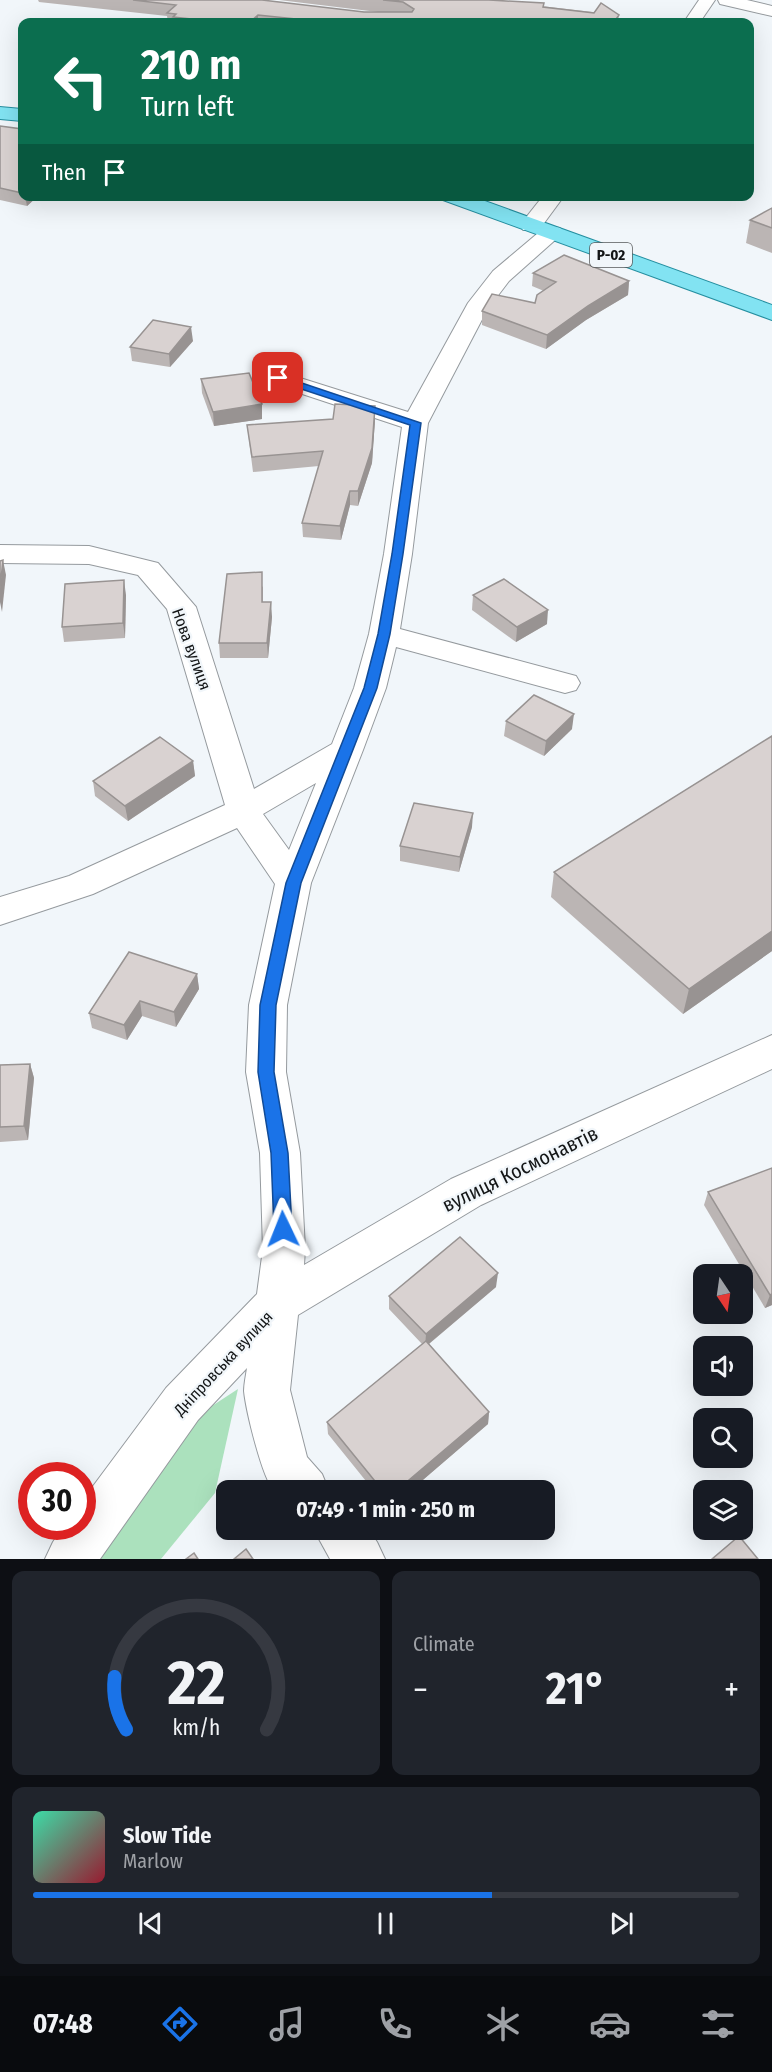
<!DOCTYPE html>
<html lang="en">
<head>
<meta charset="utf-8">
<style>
	:root { --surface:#171b24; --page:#20242c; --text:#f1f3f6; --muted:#9ea1a6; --line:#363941; --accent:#1a73e8 }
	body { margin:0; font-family:"Fira Sans Condensed",sans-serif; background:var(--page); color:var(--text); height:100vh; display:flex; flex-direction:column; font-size:22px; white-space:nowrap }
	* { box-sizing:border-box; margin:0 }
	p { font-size:20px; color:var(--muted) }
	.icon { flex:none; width:33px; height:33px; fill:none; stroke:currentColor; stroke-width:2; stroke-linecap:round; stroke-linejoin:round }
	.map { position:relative; height:1559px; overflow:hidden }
	.drawer { display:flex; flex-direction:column; gap:12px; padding:12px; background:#0d0f14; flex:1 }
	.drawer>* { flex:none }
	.banner { position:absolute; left:18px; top:18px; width:736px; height:183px; border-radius:12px; box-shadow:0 6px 24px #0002; background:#0b6e4f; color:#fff; overflow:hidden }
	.needle { width:39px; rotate:167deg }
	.buttons { position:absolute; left:693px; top:1264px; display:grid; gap:12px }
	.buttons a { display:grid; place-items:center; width:60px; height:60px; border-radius:12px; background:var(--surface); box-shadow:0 6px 24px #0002; font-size:30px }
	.speed { position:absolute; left:18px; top:1462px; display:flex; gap:12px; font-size:30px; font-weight:700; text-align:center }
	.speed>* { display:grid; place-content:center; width:78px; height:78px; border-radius:50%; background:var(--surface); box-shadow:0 6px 24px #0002; line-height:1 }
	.speed .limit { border:9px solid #d22; background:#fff; color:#111 }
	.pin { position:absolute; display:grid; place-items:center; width:51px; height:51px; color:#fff; margin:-26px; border-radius:12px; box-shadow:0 3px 9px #0006 }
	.me { position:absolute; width:66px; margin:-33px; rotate:358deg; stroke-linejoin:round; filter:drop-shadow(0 0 4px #0008) }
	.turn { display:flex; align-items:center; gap:21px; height:126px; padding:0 24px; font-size:27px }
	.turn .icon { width:78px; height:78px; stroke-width:2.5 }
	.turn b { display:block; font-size:42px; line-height:51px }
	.then { display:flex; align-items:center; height:57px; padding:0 24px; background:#0003; gap:12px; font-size:22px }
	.big { font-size:45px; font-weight:700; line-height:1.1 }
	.drawer .card { flex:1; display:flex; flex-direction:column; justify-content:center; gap:9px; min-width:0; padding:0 21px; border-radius:12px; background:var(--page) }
	.drawer .dial { align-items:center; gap:0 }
	.dial svg { height:156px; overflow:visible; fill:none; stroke:var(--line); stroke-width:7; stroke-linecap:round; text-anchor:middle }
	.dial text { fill:var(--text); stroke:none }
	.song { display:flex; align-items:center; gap:18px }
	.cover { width:72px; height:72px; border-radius:9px; background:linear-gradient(135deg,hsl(160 70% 55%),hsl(350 70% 35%)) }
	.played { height:6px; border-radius:3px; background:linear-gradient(90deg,var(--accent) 65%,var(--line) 65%) }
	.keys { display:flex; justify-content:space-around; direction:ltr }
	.heat { display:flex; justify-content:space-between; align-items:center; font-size:33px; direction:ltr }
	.drawer .tiles { flex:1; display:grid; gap:12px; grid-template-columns:1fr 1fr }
	.card:last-child { grid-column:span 2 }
	.trip { position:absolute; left:216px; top:1480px; width:339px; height:60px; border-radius:12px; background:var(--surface); box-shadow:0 6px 24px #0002; font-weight:700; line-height:60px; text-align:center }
	.tab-bar { display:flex; height:96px; justify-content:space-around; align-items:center; background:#090b0e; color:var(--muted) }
	.tab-bar .icon { width:42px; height:42px }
	.tab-bar .current { color:var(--accent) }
	.tab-bar b { font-size:27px; color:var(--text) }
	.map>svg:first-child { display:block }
</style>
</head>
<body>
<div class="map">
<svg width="772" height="1559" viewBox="0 0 772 1559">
	<rect width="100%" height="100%" fill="#f1f6fa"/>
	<path fill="#abe1bd" d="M238,1389l-23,104 -54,66h-68l102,-142z"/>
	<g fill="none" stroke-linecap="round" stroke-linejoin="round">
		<g stroke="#959a9e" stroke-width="2">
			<g id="minor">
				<path d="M699,0h16l-15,22h-16z"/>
				<path d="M718,0h29l25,6v10l-52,-12z"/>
				<path d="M543,196h21l-25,34h-16l-3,-5z"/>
				<path d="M552,227l8,1 3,5 -54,48 -22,29 -59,113 -16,131 -12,75 176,47 4,7 -4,7 -11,3 -169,-46 -10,41 -23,62 -52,133 -24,122 -1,67 14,81 5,96 -1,16 147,-86 321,-144v34l-291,136 -183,110 -8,75 17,67 15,17 7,17h-55c-12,-14 -28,-80 -30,-100 0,-7 2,-16 3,-23l-49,52 -98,139h-55l8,-17 10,-15h19v-26l84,-113 91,-94 6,-45 -3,-96 -14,-81 3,-67 26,-121 -38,-56 -144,66 -93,31v-28l69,-21 156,-71 -58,-196 -29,-34 -49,-11 -89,-1v-18l89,1 69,17 38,44 58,182 78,-45 22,-56 15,-54 15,-80 18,-127 -133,-44 -3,-5 3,-5 9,-2 130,41 60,-109 25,-32 51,-43zM316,783l-27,67 -26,-36z"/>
				<path d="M314,1530h55l8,12 8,17h-55z"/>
			</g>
		</g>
		<g stroke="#258fa0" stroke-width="2">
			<g id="major">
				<path d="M0,107l22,2v12l-22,-2z"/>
				<path d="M440,196h31l301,109v15l-329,-120z"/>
			</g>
		</g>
		<use href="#minor" fill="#fff" fill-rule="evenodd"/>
		<use href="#major" fill="#82e3f2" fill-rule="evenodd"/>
	</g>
	<g fill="#bbb5b4">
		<path d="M38,0h224l102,12h14l-99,-12h210l130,15 -1,7h-450l-1,-6 -128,-14z"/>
		<path d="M0,126l22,3v67h16l-11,10 -27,-6z"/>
		<path d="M772,208v45l-26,-10 4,-23z"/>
		<path d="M533,273l96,8 -1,14 -42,25 -40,29 -64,-24v-14l53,-8 9,-12 -12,-5z"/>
		<path d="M193,341l-23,26 -38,-6 -2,-14z"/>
		<path d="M201,379l61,40 -48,7 -12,-33z"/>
		<path d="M375,420l-3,43 -14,43 -8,-1 -9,35 -38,-3 -1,-14 17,-57 -66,6 -6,-47z"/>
		<path d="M263,586v16l9,15 -4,41h-48l-1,-15z"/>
		<path d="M126,595l-1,43 -61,4 -2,-15z"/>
		<path d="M473,595l74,29 -31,18 -44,-32z"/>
		<path d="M506,721l66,8 -28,27 -40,-20z"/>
		<path d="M772,736v215l-89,63 -132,-117 3,-25z"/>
		<path d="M193,761l2,15 -67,45 -33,-25 -2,-15z"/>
		<path d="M472,827l-13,45 -59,-11v-15z"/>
		<path d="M197,974l2,15 -23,38 -34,-11 -15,24 -35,-12 -3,-15z"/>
		<path d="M30,1064l4,14 -6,62 -28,2v-77z"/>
		<path d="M772,1168v137l-7,3 -61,-103 4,-13z"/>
		<path d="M496,1287l-67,57 60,68 -1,12 -78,67h-36l-46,-57 -1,-12 95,-78 -33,-35v-13z"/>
	</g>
	<g fill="#989392">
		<path d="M258,15v7h-8z"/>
		<path d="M25,196h13l-11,10z"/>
		<path d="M629,281l-1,14 -42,25 -40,29 1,-14 41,-29z"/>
		<path d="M191,327l2,14 -23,26 -1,-13z"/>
		<path d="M262,404v15l-48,7 -1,-14z"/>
		<path d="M375,406v14l-3,43 -14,43v-15z"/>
		<path d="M350,491v14l-9,35 -1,-14z"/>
		<path d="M3,560l3,15 -4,37 -2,-10v-14z"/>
		<path d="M124,580l2,15 -1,43 -2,-15z"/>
		<path d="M271,602l1,15 -4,41 -1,-15z"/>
		<path d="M548,610l-1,14 -31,18 1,-15z"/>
		<path d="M574,714l-2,15 -28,27 2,-15z"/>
		<path d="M193,761l2,15 -67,45 -3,-15z"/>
		<path d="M473,813l-1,14 -13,45 1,-15z"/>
		<path d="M772,931v20l-89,63 6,-25z"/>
		<path d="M197,974l2,15 -23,38 -2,-15z"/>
		<path d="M140,1001l2,15 -15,24 -3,-15z"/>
		<path d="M30,1064l4,14 -6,62 -4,-14z"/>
		<path d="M498,1273l-2,14 -71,60 1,-13z"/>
		<path d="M772,1294v11l-7,3 5,-13z"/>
		<path d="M489,1412l-1,12 -78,67h-14z"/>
	</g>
	<g fill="#d9d2d1" stroke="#989392" stroke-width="1.5">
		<path d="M133,0h129l102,12h48l2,-3 -11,-7 -20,-2h106l55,3 -1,4 51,6 7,-10 18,12 -5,7h-289l-67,-7 -8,7h-31l-46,-5 3,-3 -9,-1 9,-8z"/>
		<path d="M0,126l22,3v64l-22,-5z"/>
		<path d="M772,208v20l-22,-8z"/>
		<path d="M564,255l65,26 -41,25 -41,29 -65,-24 10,-17 43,9 2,-8 19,-13 -23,-9z"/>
		<path d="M153,320l38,7 -22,27 -39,-7z"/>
		<path d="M249,373l13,31 -49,8 -12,-33z"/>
		<path d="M335,404l40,2 -3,42 -14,43h-8l-10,35 -38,-3 21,-72 -71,6 -5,-32 86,-6z"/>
		<path d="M3,560l-3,28v-27z"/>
		<path d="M262,572v30h9l-4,41h-48l8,-69z"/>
		<path d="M504,579l44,31 -31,17 -44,-32z"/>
		<path d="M124,580l-1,43 -61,4 3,-43z"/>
		<path d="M534,695l40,19 -28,27 -40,-20z"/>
		<path d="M772,736v195l-83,58 -135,-117z"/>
		<path d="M160,737l33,24 -68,45 -32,-25z"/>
		<path d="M414,803l59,10 -13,44 -60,-11z"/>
		<path d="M129,952l68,22 -23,38 -34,-11 -16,24 -35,-12z"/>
		<path d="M30,1064l-6,62 -24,1v-62z"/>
		<path d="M772,1168v126l-2,1 -62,-103z"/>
		<path d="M460,1237l38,36 -72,61 -37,-38z"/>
		<path d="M426,1341l63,71 -93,79h-13l-56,-69z"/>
		<path d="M739,1536l19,23h-46z"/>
		<path d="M246,1549l7,10h-19z"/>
		<path d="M194,1553l4,6h-12z"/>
	</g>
	<path fill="#1a73e8" stroke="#114b97" stroke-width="1.5" d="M274,376h7l140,47 -18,131 -13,80 -13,54 -76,195 -25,122 -2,67 14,81 4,76 -3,6 -6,2 -6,-2 -3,-6 -3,-76 -13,-81 2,-67 26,-122 78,-195 14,-54 14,-80 18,-129 -136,-45z"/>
	<g text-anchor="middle" stroke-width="4.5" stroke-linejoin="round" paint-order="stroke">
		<rect fill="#f1f6fa" stroke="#56585a" stroke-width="1.5" x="590" y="243" width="42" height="24" rx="4.5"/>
		<g font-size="15" font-weight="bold" fill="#131516">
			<text x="611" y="260">Р-02</text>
		</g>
		<g font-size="16" fill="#131516" stroke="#f1f6fa">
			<text transform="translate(192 649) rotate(70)" y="6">Нова вулиця</text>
			<text transform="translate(223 1363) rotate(-47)" y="6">Дніпровська вулиця</text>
		</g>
		<g font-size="20" fill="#131516" stroke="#f1f6fa">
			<text transform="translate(520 1169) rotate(-26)" y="7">вулиця Космонавтів</text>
		</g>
	</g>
</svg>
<div class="buttons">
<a><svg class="needle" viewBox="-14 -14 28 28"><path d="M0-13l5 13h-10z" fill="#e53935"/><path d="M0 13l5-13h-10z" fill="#9ea1a6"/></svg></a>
<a><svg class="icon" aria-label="sound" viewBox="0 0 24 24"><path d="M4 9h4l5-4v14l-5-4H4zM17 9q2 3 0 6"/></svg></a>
<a><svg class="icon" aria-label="search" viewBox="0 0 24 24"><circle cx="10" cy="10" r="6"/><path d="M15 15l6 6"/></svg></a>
<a><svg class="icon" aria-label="layers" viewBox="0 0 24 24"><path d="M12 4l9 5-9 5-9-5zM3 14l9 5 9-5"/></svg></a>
</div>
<div class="speed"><div class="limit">30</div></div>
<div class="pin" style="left:278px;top:378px;background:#d93025"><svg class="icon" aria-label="arrive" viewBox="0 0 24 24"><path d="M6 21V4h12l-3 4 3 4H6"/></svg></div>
<svg class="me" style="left:283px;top:1229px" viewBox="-20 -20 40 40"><path d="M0-17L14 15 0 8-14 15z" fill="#1a73e8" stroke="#fff" stroke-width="4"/></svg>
<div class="trip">07:49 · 1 min · 250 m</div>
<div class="banner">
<div class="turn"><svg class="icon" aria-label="left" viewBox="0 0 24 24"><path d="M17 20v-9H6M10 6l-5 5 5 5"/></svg><div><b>210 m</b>Turn left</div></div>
<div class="then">Then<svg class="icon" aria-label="arrive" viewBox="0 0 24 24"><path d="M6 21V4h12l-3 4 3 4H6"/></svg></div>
</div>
</div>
<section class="drawer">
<div class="tiles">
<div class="card dial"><svg viewBox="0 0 100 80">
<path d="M14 69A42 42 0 1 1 86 69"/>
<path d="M14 69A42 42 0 0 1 8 42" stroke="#1a73e8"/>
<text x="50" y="56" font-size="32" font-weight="700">22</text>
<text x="50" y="72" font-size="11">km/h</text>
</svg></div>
<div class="card"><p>Climate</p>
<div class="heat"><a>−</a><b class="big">21°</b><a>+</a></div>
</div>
<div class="card">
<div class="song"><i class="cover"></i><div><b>Slow Tide</b><p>Marlow</p></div></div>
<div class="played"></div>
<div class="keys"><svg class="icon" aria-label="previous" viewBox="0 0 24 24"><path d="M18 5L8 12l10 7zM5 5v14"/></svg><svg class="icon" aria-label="pause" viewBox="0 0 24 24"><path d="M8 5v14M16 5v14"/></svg><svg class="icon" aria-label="next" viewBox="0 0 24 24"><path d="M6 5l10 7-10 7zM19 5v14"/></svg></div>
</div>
</div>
</section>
<nav class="tab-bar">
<b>07:48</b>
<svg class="icon current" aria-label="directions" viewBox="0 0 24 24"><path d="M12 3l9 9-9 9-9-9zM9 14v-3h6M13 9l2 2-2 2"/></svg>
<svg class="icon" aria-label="music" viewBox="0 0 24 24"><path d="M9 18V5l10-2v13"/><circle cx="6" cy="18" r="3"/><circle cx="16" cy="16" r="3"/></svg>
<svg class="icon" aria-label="phone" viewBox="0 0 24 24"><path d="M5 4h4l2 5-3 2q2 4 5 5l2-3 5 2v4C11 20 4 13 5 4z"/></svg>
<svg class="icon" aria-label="climate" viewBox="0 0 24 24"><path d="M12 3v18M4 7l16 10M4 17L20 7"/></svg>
<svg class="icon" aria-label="car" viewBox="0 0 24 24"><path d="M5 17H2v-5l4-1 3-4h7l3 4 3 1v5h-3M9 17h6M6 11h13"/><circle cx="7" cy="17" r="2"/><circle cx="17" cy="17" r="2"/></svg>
<svg class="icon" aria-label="filters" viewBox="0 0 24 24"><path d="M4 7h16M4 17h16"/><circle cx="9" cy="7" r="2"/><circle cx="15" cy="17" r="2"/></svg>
</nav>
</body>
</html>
